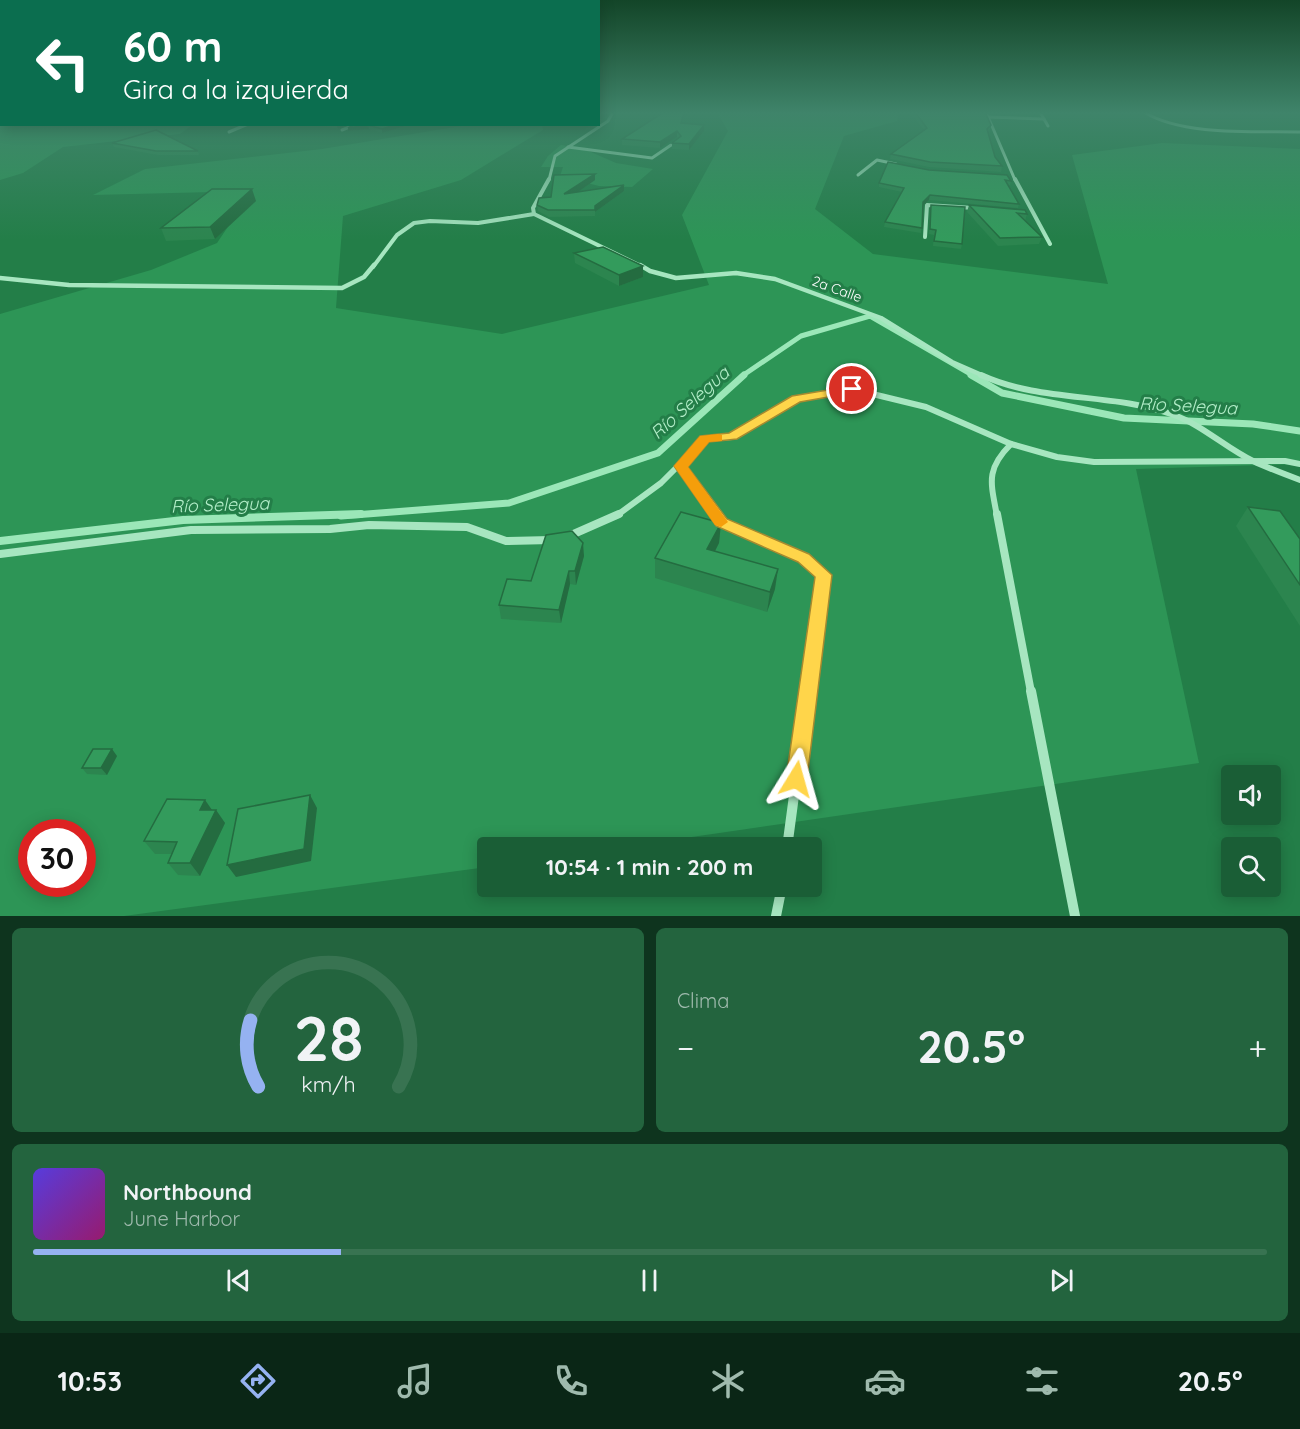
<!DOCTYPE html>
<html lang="es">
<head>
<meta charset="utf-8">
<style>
	:root { --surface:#1a5e36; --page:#23643e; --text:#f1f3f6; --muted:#9fbaad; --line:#387351; --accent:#95b2f1 }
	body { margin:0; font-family:Quicksand,sans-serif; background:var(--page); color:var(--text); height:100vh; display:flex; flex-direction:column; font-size:22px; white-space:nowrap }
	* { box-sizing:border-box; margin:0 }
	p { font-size:20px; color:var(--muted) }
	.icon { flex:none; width:33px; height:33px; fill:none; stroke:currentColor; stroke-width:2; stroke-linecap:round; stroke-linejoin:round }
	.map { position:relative; height:916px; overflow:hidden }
	.side { display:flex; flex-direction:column; gap:12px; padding:12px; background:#0e341e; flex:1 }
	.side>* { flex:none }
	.hud { position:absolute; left:0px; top:0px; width:600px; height:126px; box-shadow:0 3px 15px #0003; background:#0b6e4f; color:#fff; overflow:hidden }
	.fabs { position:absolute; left:1221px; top:765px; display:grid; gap:12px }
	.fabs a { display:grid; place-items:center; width:60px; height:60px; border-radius:6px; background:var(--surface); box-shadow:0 3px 15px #0003; font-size:30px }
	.speed { position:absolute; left:18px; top:819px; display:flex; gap:12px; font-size:30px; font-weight:700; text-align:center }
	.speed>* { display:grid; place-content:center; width:78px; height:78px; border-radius:50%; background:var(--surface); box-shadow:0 3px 15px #0003; line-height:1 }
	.speed .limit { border:9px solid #d22; background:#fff; color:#111 }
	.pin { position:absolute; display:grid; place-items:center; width:51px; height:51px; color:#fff; margin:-26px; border:3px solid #fff; border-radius:50%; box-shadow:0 2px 6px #0007 }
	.me { position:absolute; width:66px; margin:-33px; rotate:8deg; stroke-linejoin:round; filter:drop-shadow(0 0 4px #0008) }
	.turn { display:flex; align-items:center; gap:21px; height:126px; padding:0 24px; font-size:27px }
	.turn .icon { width:78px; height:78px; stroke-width:2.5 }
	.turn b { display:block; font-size:42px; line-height:51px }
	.big { font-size:45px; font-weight:700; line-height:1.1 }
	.side .widget { flex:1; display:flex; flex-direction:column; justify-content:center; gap:9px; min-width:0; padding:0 21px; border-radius:9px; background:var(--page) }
	.side .dial { align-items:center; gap:0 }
	.dial svg { height:156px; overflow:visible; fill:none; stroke:var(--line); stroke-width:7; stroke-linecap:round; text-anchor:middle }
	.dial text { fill:var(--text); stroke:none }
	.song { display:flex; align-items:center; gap:18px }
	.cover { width:72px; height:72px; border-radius:9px; background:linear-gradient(135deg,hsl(250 70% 55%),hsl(320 70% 35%)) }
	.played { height:6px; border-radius:3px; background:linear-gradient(90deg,var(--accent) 25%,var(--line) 25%) }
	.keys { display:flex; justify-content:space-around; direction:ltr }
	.heat { display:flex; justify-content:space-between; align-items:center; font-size:33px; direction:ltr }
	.side .tiles { flex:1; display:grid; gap:12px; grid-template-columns:1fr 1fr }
	.widget:last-child { grid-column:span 2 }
	.trip { position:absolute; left:477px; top:837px; width:345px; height:60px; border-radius:6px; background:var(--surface); box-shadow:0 3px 15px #0003; font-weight:700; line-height:60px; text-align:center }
	.tabs { display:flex; height:96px; justify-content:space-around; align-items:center; background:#0a2616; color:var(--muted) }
	.tabs .icon { width:42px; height:42px }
	.tabs .active { color:var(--accent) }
	.tabs b { font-size:27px; color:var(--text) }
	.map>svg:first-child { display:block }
</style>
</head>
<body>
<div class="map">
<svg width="1300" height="916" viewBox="0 0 1300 916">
	<rect width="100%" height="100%" fill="#237e48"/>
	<g fill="#2d9556" fill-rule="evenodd">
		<path d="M0,112l2,12 190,1 -12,9 -117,13 -40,26 -23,7z"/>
		<path d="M717,112h182l-2,9 -53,15 -29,73 58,45 235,30 -36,-129 90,-12 138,6v315l-164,5 63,294 -576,84 -135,1 -1,19 -363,49h-124v-602l151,-44 66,-27 35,-52 -159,4 52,-26 177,-20 145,-24h75l1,5 -82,50 -118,36 -7,92 166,26 207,-49 -27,-70 46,-84zM32,832h50v52h-50z"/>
		<path d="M561,145l23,4 32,14 37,6 -21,18 -33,-1 -39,-10 3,-9h-22l7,-11z"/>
	</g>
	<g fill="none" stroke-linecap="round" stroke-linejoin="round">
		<path stroke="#9be7b8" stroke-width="5" d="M742,376l59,-40 69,-20 104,60"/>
		<g stroke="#9be7b8" stroke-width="7">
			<path d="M971,375l31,18 122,25 129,6 47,7"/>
			<path d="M341,516l168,-13 149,-50 86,-78"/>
		</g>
		<path stroke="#9be7b8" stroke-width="8" d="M0,541l183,-21 178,-6"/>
		<g stroke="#a7e6c0" stroke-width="3">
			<path d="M986,112l29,68"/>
			<path d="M1040,112l8,14"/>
			<path d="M1068,112h29"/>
			<path d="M1144,112c38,24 112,19 156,20"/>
			<path d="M988,117l56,2"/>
			<path d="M342,130l15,-6"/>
			<path d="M229,132l19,-8"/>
			<path d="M568,147l84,11 25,-17"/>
			<path d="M858,175l19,-15 19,4"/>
			<path d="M549,180l6,-24 53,-35 5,-9"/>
		</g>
		<g stroke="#a7e6c0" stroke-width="4">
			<path d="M549,179l-16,29 1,6 109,53"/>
			<path d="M1015,179l35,65"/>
			<path d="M925,237l2,-32 47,3"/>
			<path d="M373,267l24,-32 17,-12 16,-2 48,2 56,-9"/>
		</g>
		<g stroke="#a7e6c0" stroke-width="4.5">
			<path d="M640,265l10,6 26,7 60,-5 39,6 106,39 71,44 32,14"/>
			<path d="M0,278l69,7 273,3 22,-11 10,-12"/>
		</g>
		<g stroke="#a7e6c0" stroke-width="6">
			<path d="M981,375c61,28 130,17 193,40 28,10 52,33 79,46 15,7 31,13 47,19"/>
			<path d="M681,466l35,50"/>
			<path d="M616,516l45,-33 44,-44 27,-2 64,-38 56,-10 74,18 85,37 46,13 37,5 191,-1 15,3"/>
			<path d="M997,516c-6,-33 -12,-46 14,-72"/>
		</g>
		<g stroke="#a7e6c0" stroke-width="8">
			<path d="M715,514l6,8 83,35 20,18 -16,117"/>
			<path d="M997,514l34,178"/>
			<path d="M569,536l50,-22"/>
			<path d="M0,554l191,-24 139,-1 39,-4 98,2 39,14 45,-1"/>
		</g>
		<g stroke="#a7e6c0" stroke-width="10">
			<path d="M1031,691l44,225"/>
			<path d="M787,848l21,-157"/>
			<path d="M776,916l6,-30"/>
		</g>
	</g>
	<g fill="#2c854f">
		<path d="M910,112h75l6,13 -1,5 -2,2 7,25 7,9 -1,6 -72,-5 -39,-8 1,-5 33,-24z"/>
		<path d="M990,112h48l-2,1 -30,1 -15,-1z"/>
		<path d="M1044,112h22l-1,2h-20z"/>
		<path d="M683,118l-1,5 22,8 -15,19 -17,-1v-6l6,-5 -1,-1 -17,11 -38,-3v-6z"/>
		<path d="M314,124h35l-11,5z"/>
		<path d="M355,124h57l-30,9 -13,-4 -21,2v-3z"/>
		<path d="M112,143l86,8 1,4h-41l-44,-8z"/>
		<path d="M929,170l82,11 -1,4h-2l11,19 -1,4 -89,-8 -6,6 -2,27 -37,-6 1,-5 17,-30 -23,-5v-4z"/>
		<path d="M595,174v6l-19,13 48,-2 -29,21v4l-46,1 -11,-6 -1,-6z"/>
		<path d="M256,201l-41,38 -49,2 -5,-13z"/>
		<path d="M931,205l31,39 -1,5 -28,-3 1,-11 -5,-1 1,-24z"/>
		<path d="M969,205l58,9 -2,7 17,16 -3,7 -41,2 -31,-34z"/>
		<path d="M574,253l69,13v11l-24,9 -44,-23z"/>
		<path d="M1248,507l52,32v87l-64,-100z"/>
		<path d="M721,523l-2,20 -4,8 60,38 -8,23 -112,-34v-20z"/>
		<path d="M584,556l-8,29 -6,-1 -9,39 -60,-4 -2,-14 32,-24z"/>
		<path d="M117,756l-10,19 -20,-1 -5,-6z"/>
		<path d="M205,800l7,10h4l9,13 -25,53 -22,-1 -10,-12 4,-9h-17l-11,-13z"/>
		<path d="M36,884h34l-2,2h-29z"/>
	</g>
	<g fill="#246c40">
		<path d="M340,124h9l-11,5 -1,-3z"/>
		<path d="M397,124h15l-30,9v-4z"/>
		<path d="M368,125l1,4 -21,2v-3z"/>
		<path d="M704,125v6l-15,19v-6z"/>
		<path d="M677,131v6l-17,11v-6z"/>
		<path d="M595,174v6l-30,21 -1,-7z"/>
		<path d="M624,185v6l-29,21v4v-10z"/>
		<path d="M252,189l4,12 -41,38 -5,-12z"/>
		<path d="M930,195l-1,5 -7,7 1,-5z"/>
		<path d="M643,266v11l-24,9v-11z"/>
		<path d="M721,523l-2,20 -13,26 1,-20z"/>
		<path d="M583,543l1,13 -8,29 -1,-14z"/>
		<path d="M778,569l-3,20 -8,23 3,-20z"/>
		<path d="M569,571l1,13 -9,39 -2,-13z"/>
		<path d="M112,749l5,7 -10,19 -6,-7z"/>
		<path d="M310,795l7,13 -6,53 -75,16 -9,-12z"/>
		<path d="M205,800l9,13 2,-3 9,13 -25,53 -10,-13 10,-53z"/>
		<path d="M87,837l6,6 -11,19v-17z"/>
	</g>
	<g fill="#339b5c" stroke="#246c40" stroke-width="1.5">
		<path d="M664,112l20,1 -3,10 23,2 -15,19 -17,-1 9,-7 -4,-5 -17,11 -38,-3z"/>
		<path d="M915,112h70l6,13 -4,4 8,28 7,9 -72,-4 -39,-8 36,-26z"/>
		<path d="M355,124h42l-15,5 -14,-4 -20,3z"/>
		<path d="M156,130l42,21h-42l-44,-8z"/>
		<path d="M888,162l41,8 78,5 4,6 -6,-1 14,24 -89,-9 -7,7 -1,26 -37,-6 19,-34 -25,-5z"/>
		<path d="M595,174l-31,20 60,-9 -29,21v4h-47l-11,-5 2,-7 12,-1 3,-22z"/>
		<path d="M212,189h40l-42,38 -49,1z"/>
		<path d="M931,205l34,2 -3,37 -28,-3 2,-11 -6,-1z"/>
		<path d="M969,205l56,5 2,4 -10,-1 25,24 -42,1z"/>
		<path d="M603,247l40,19 -24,9 -45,-22z"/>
		<path d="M1248,507l32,4 20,28v46z"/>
		<path d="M681,512l40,11 -14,26 71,20 -8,23 -115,-34z"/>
		<path d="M572,531l11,12 -8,28h-6l-10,39 -60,-5 8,-26 24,2 15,-46z"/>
		<path d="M93,749h19l-11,19h-19z"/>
		<path d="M310,795l-6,54 -77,16 11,-56z"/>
		<path d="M167,799l38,1 -5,10h16l-26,53h-22l9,-21 -33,-1z"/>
		<path d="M82,837h5l-5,8z"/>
	</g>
	<linearGradient id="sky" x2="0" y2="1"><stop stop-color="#134528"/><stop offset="0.47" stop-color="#3f846a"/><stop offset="1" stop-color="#3f846a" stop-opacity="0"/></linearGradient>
	<rect width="1300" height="240" fill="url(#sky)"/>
	<path fill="#ffd54a" stroke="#a68a30" stroke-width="1.5" d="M852,386l5,1v5l-57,10 -63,37 -28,3 -21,25 39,52 82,35 23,21 -25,204 -3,7 -8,3 -7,-3 -3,-7 29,-202 -17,-15 -82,-36 -42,-60 26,-30 29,-3 63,-37z"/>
	<path fill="#f59e0b" d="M718,434l4,1v6l-13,1 -21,25 40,55 -7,5 -6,-2 -41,-59 26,-30z"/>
	<g text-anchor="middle" stroke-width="6" stroke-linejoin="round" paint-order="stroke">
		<g font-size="14" fill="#fff" stroke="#237e48">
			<text transform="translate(837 289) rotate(20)" y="5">2a Calle</text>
		</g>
		<g font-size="18" font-style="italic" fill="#b3eec9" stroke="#237e48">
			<text transform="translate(690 403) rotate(-42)" y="6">Río Selegua</text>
			<text transform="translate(1188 406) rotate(3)" y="6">Río Selegua</text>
			<text transform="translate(220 505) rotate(-2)" y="6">Río Selegua</text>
		</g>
	</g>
</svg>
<div class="fabs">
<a><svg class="icon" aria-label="sound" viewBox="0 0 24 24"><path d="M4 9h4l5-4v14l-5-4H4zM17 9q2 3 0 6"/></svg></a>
<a><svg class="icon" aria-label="search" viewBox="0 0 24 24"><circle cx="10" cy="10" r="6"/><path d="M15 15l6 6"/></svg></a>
</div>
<div class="speed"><div class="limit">30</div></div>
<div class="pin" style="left:852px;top:389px;background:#d93025"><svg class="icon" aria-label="arrive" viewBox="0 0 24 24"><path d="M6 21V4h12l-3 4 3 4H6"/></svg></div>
<svg class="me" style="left:796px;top:779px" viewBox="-20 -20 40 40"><path d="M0-17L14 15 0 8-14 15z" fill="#ffd54a" stroke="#fff" stroke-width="4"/></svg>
<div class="trip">10:54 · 1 min · 200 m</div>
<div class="hud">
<div class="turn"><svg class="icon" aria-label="left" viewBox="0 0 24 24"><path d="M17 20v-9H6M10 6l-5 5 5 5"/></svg><div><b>60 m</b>Gira a la izquierda</div></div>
</div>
</div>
<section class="side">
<div class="tiles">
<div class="widget dial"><svg viewBox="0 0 100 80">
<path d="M14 69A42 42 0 1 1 86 69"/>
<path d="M14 69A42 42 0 0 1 10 35" stroke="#95b2f1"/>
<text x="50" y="56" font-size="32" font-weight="700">28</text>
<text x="50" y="72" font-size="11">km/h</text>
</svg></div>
<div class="widget"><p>Clima</p>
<div class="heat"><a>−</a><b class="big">20.5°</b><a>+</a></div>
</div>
<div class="widget">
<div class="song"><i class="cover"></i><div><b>Northbound</b><p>June Harbor</p></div></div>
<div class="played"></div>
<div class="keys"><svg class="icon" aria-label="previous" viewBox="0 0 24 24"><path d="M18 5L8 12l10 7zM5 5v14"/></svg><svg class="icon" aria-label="pause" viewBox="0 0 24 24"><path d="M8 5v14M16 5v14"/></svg><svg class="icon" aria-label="next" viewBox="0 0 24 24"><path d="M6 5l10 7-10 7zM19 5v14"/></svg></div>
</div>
</div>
</section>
<nav class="tabs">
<b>10:53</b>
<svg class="icon active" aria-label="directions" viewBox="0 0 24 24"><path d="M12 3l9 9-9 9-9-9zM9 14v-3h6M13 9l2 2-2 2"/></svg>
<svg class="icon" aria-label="music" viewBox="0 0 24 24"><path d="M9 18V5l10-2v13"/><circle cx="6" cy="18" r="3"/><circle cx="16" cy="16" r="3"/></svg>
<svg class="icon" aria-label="phone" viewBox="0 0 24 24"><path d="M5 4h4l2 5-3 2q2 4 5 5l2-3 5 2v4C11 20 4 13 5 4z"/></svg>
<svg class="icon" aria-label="climate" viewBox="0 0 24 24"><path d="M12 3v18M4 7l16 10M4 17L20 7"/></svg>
<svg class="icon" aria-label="car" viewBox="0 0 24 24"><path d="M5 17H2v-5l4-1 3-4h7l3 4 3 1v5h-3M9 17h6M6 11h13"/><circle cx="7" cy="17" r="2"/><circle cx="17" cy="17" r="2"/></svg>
<svg class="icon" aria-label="filters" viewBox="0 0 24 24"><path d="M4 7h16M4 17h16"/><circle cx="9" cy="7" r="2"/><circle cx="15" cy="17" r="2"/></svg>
<b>20.5°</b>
</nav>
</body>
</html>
